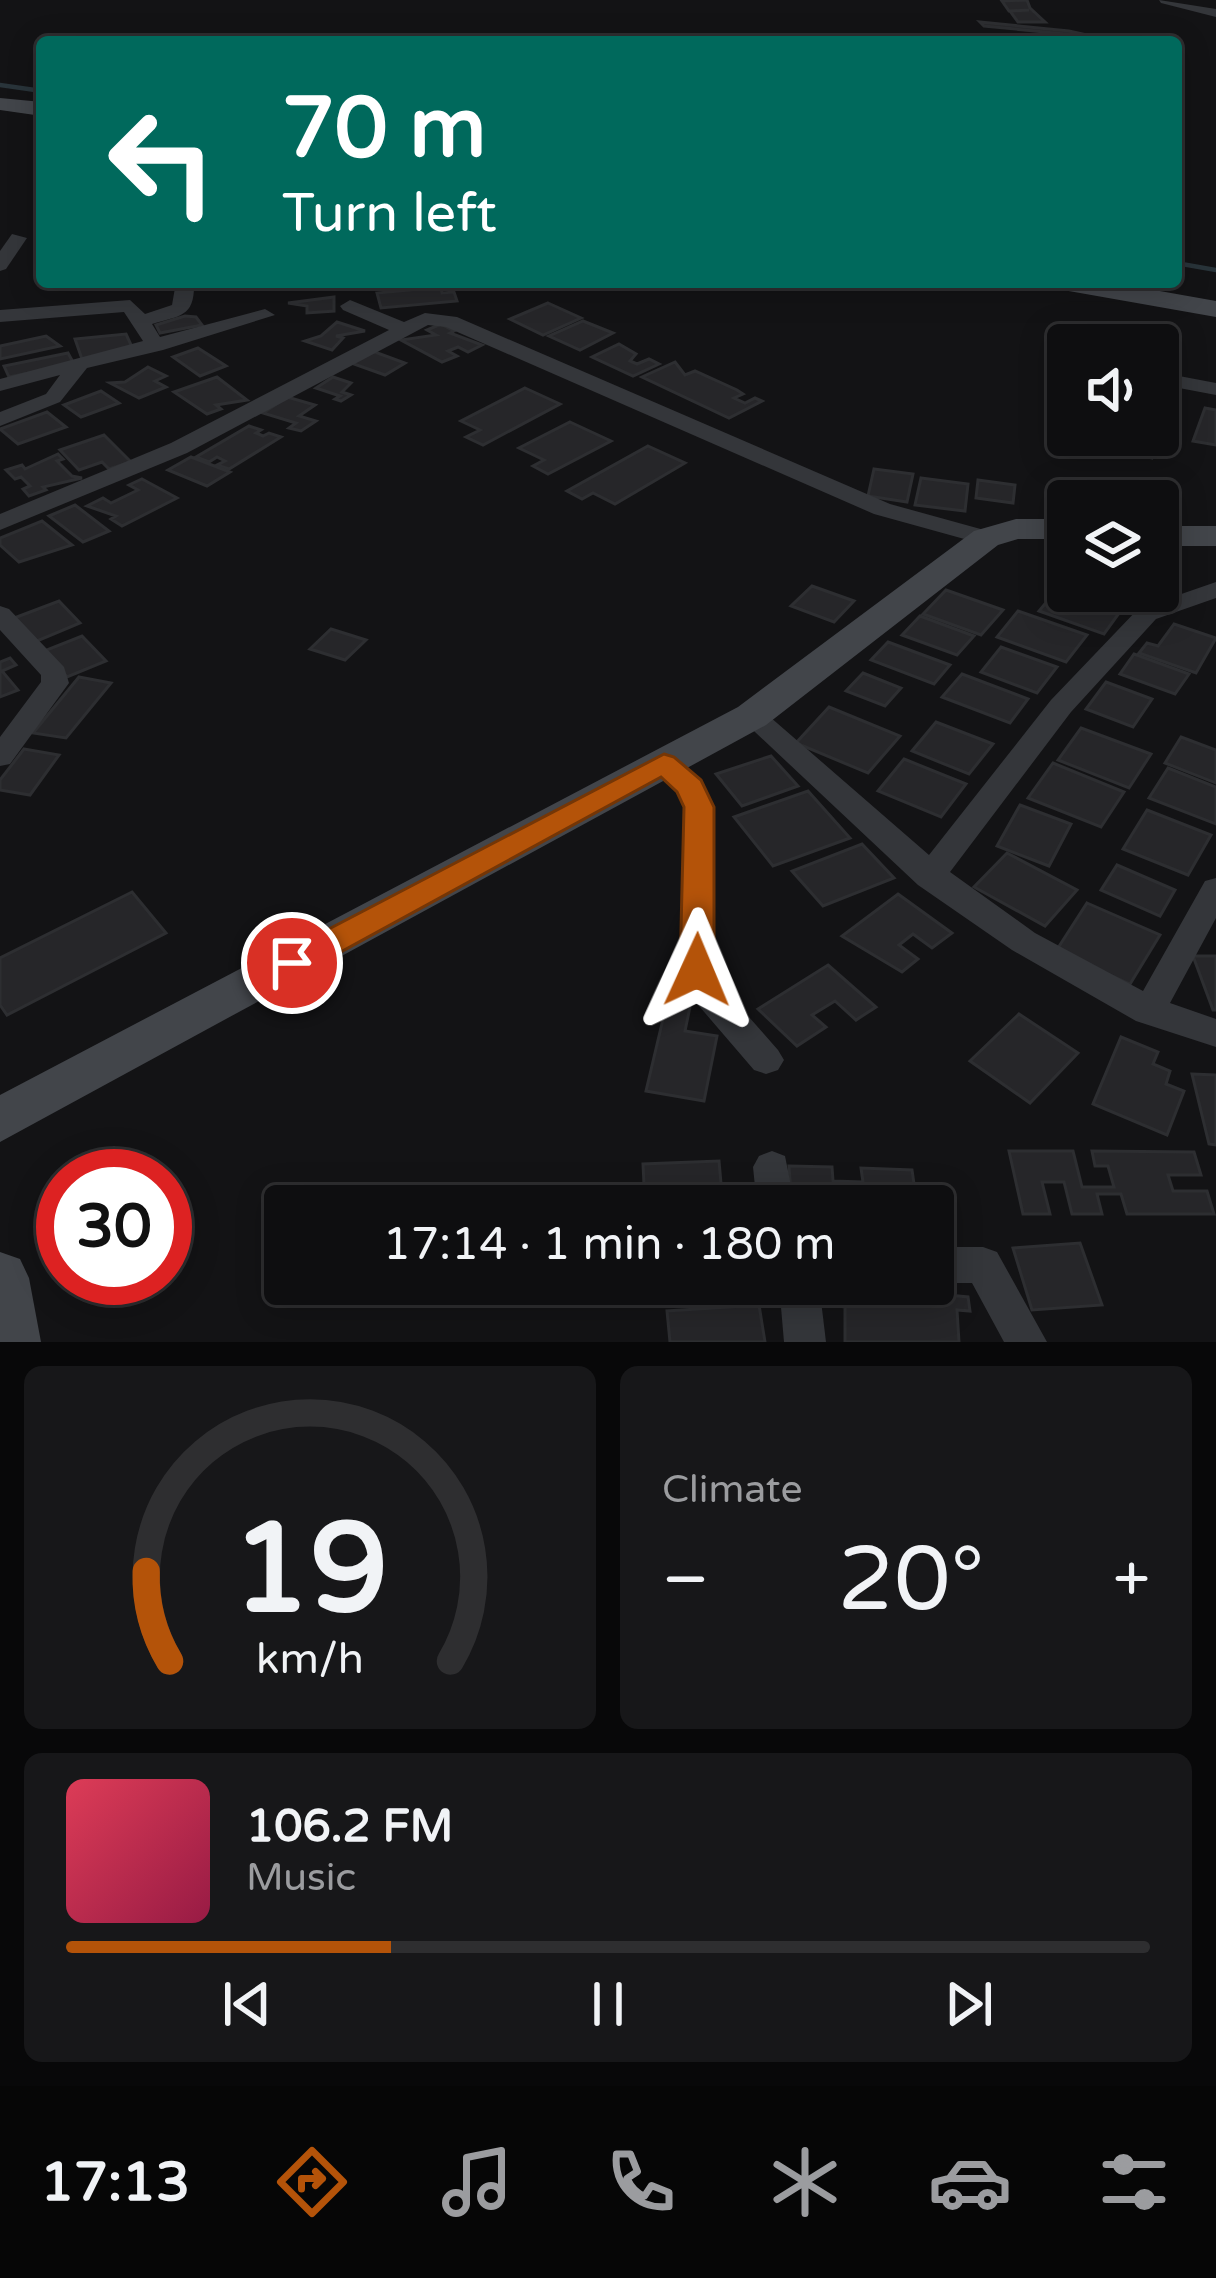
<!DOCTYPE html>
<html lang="en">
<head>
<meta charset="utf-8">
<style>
	:root { --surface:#0e0e10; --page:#171719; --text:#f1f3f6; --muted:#9b9c9f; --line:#2e2e30; --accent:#b45309 }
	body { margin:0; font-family:"Varela Round",sans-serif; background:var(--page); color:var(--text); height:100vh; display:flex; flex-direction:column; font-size:45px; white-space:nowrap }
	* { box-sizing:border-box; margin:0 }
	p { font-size:39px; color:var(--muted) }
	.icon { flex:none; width:66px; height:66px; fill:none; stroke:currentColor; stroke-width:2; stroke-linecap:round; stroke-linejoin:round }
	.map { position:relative; height:1342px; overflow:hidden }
	.drawer { display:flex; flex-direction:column; gap:24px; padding:24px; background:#080809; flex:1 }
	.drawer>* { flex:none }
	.guide { position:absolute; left:36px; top:36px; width:1146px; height:252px; border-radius:12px; box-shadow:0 6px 30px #0003,0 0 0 3px var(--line); background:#00695c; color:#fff; overflow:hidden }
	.controls { position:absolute; left:1047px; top:324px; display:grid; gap:24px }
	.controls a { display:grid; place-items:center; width:132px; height:132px; border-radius:12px; background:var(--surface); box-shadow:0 6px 30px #0003,0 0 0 3px var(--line); font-size:60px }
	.speed { position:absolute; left:36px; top:1149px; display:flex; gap:24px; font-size:60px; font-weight:700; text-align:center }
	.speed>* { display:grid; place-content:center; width:156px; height:156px; border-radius:50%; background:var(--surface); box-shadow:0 6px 30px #0003,0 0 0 3px var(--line); line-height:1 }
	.speed .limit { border:18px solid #d22; background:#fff; color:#111 }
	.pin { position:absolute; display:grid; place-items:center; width:102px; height:102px; color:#fff; margin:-51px; border:6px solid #fff; border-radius:50%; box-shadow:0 3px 12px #0007 }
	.me { position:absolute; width:132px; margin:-66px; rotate:1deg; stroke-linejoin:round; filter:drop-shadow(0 0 9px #0008) }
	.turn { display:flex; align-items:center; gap:42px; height:252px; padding:0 48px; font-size:54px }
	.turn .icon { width:156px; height:156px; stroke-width:2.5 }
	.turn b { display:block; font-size:84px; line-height:102px }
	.big { font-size:90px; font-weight:600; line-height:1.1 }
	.drawer .widget { flex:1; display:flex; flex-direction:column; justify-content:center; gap:18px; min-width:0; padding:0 42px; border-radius:18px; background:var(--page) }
	.drawer .dial { align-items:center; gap:0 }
	.dial svg { height:312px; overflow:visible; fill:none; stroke:var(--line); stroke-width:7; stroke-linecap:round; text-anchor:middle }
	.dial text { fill:var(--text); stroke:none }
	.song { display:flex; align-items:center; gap:36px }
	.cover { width:144px; height:144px; border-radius:18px; background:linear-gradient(135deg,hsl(350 70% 55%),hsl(340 70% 35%)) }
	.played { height:12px; border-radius:6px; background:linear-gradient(90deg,var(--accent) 30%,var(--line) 30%) }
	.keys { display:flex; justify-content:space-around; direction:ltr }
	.heat { display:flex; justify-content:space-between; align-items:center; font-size:66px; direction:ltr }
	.drawer .tiles { flex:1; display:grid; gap:24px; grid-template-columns:1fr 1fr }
	.widget:last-child { grid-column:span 2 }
	.trip { position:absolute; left:264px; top:1185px; width:690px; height:120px; border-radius:12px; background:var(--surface); box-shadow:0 6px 30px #0003,0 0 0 3px var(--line); font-weight:600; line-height:120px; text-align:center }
	.tabs { display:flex; height:192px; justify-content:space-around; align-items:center; background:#060606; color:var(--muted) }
	.tabs .icon { width:84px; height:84px }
	.tabs .active { color:var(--accent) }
	.tabs b { font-size:54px; color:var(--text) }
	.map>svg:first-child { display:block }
</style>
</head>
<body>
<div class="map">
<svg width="1216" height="1342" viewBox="0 0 1216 1342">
	<rect width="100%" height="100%" fill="#131315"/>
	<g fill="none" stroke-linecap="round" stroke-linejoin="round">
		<g stroke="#29343a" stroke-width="4.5">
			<path d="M0,85l42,6"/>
			<path d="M1176,263l40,7"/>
		</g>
	</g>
	<g fill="#262629" stroke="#2d2e31" stroke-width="3">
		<path d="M1027,0l3,8 15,14h-27l-8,-11 19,-1 -20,1 -7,-10z"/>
		<path d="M980,22l89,9 27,6 -112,-11z"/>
		<path d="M441,287l1,6 12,-1 3,9 -76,7 -4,-15z"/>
		<path d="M334,297v14l-27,2v-7l-19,-3z"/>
		<path d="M548,303l33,15 -38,17 -33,-16z"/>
		<path d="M185,316l11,1 6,8 -42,8 -4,-8z"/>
		<path d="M583,321l30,12 -33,17 -31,-14z"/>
		<path d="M337,322l28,9 -29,5 7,2 -11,12 -27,-9 16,-5z"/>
		<path d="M441,324l13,7 -4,2 32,12 -14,7 -10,-5 -10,4 9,5 -15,6 -41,-22 35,-5 -9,-5z"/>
		<path d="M126,334l6,13 -49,15 -8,-23z"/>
		<path d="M46,336l14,10 -60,13v-13z"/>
		<path d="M619,344l17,10 -6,7 7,3 12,-5 10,5 -26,12 -41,-19z"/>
		<path d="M198,348l28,18 -26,10 -27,-19z"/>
		<path d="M372,351l33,12 -20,12 -34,-12z"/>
		<path d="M68,353l6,11 -65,13 -5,-11z"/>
		<path d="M675,362l10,13 10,-4 42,19 6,4 -9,4 11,5 10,-5 7,3 -33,17 -87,-41z"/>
		<path d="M148,367l18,9 -11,5 11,6 -27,11 -29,-15 15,-1z"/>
		<path d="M217,377l30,23 -31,5 5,4 -14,5 -33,-22z"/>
		<path d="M333,377l18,6 -9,9 9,3 -10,6 -6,-2 5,-3 -24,-8z"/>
		<path d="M525,388l35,16 -77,41 -17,-8 14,-7 -19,-9z"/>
		<path d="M101,391l18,12 -38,14 -17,-12z"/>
		<path d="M287,397l28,8 -16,11 17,5 -15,10 -12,-3 7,-5 -33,-10z"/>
		<path d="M1205,408l11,2v35l-23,-4z"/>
		<path d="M47,412l19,15 -48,17 -18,-15z"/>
		<path d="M570,422l41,19 -63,33 -15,-8 11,-6 -25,-12z"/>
		<path d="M249,426l12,4 -5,3 7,3 6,-3 12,4 -52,32 -12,-4 8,-4 -8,-4 -8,5 -13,-5z"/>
		<path d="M104,435l27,27 -22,7 -7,-7 -23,8 -19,-20z"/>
		<path d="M1097,435h56l-2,6 7,1 -6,16 -59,-13z"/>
		<path d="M648,446l37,17 -70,41 -22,-11 -11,6 -15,-8z"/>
		<path d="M58,454l5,5 -6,2 15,15 10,2 -39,9 3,3 -17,6 -6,-7 7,-3 -9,-9 -6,2 -9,-9 16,-5 3,4z"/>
		<path d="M191,457l39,15 -23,14 -39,-16z"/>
		<path d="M874,469l39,5 -6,28 -39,-6z"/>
		<path d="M921,478l47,6 -3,27 -50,-6z"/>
		<path d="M142,479l35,19 -55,28 -11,-7 5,-3 -29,-10 16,-8 8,5 27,-13 -9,-5z"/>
		<path d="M978,480l37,5 -2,18 -37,-5z"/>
		<path d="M1066,483l50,6v12h-48l-3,15z"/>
		<path d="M1128,484l42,6 -1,40 -11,-1v-28h-31z"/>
		<path d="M75,505l34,26 -26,11 -34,-26z"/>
		<path d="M42,521l30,24 -53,17 -19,-17v-7z"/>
		<path d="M812,586l42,15 -20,21 -43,-16z"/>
		<path d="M1059,587l9,4 54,18 -18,25 -65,-23z"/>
		<path d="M946,590l57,20 -22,25 -58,-21z"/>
		<path d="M1098,591h53l-22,15z"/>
		<path d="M59,601l21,22 -50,21 -21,-24z"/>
		<path d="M1018,611l69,24 -21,27 -69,-25z"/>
		<path d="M920,616l54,20 -17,19 -55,-20z"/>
		<path d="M1174,624l42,14 -20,35 -57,-20 8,-10 11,3z"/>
		<path d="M331,629l35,11 -21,20 -35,-11z"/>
		<path d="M82,636l24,25 -39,16 -23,-26z"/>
		<path d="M888,642l62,23 -16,19 -63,-24z"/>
		<path d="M1001,647l56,20 -20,26 -56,-21z"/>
		<path d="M1134,654l55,20 -14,20 -55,-20z"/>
		<path d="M10,658l6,7 -14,6 16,19 -18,7v-35z"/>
		<path d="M863,673l38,15 -16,18 -39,-15z"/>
		<path d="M962,674l66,25 -18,24 -68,-26z"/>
		<path d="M79,677l32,6 -45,55 -33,-5z"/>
		<path d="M1106,682l46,17 -19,28 -47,-18z"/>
		<path d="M829,707l71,29 -32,37 -72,-30z"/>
		<path d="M936,722l57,22 -24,30 -57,-23z"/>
		<path d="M1081,728l70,26 -22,34 -71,-28z"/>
		<path d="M1181,737l35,13v33l-51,-20z"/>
		<path d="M24,749l35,6 -29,40 -30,-5v-10z"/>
		<path d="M771,756l27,30 -56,20 -26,-32z"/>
		<path d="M904,759l62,25 -25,33 -63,-26z"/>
		<path d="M1053,763l71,29 -23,35 -73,-29z"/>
		<path d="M1168,768l48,19v37l-67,-26z"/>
		<path d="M808,791l42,47 -77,28 -39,-49z"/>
		<path d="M1020,805l51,19 -22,42 -52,-20z"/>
		<path d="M1147,810l64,25 -23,40 -65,-26z"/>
		<path d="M862,844l32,34 -71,28 -31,-35z"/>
		<path d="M1007,853l70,37 -32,36 -71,-39z"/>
		<path d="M1117,865l58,25 -15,26 -59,-26z"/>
		<path d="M132,892l34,41 -159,82 -7,-10v-47z"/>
		<path d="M898,894l54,39 -20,15 -19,-14 -14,11 19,14 -16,13 -60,-36z"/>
		<path d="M1087,903l73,32 -30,49 -74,-33z"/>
		<path d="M1193,956h23v54h-3z"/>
		<path d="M828,965l48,42 -20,13 -21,-19 -23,14 14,12 -29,19 -39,-37z"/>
		<path d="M668,998l23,4 -6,29 32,5 -13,65 -58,-10z"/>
		<path d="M1019,1014l59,39 -48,50 -60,-42z"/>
		<path d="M1121,1037l37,15 -5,12 17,7 -4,13 18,7 -17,44 -74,-31z"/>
		<path d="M1192,1074l24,1v70l-7,-1z"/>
		<path d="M1009,1151h64l9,36h32l-6,-21h-13l-3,-15 102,1 7,23h-33l5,16h34l7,23h-87l-6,-20h-24l5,20h-30l-8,-32h-22l8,32h-27z"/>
		<path d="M719,1161l4,45h-78l-2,-42z"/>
		<path d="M789,1166l43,1 1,14 30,1 -2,-14 51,2 4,28h-11l1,8h-114z"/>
		<path d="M1080,1243l22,62 -70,5 -19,-62z"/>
		<path d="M831,1284l137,13 2,14 -13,-1 2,32h-114v-35l-14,-2z"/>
		<path d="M759,1305l6,37h-95l-3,-31z"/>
	</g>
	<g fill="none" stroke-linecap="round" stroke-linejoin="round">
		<g fill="#34363a" fill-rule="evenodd">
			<path d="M1159,0l57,9v8l-55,-14z"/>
			<path d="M12,234l15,4 -21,31 -6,2v-20z"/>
			<path d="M176,282h18c1,35 -13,33 -42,42l8,13 105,-28 10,6 -112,35 -76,18 -27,34 -60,24v-14l46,-18 14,-19 -60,16v-12l143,-38 -19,-29 -124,10v-12l130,-10 15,14 27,-9z"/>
			<path d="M350,300l54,22 21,-9 32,4 433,187 105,29 3,5 -12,7 -112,-31 -428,-187 -18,-2 -241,128 -187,77v-16l171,-71 218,-113 -46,-20 -3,-4z"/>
			<path d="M1158,372l58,11v12l-58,-11z"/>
			<path d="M1056,496l12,9v28l-8,2 -12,-7 -4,-25z"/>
			<path d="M1216,582v16l-60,21 -85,93 -121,160 85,61 108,58 62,-110 11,-3v40l-46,85 46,16v28l-80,-26 -124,-71 -94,-65 -180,-169 4,-6h20l167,145 122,-155 87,-91z"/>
			<path d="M0,606l9,3 55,58 5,16 -59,81 -10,2v-29l41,-55v-7l-41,-45z"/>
			<path d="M664,753l10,3 26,24 14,27v163l5,13 59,67 6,10 -6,10 -12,4 -12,-4 -61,-71 -13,-29 4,-163 -7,-15 -27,-29z"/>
			<path d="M772,1151l13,5 10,50h-38l-4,-39 6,-11z"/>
			<path d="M933,1247h50l14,5 50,90h-43l-32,-59h-39z"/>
			<path d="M779,1284h40l7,58h-42z"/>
		</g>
		<g fill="#42454a" fill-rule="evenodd">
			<path d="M0,98l42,4v14l-42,-6z"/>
			<path d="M1049,282h60l107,19v16l-153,-27z"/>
			<path d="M1016,519h52v20h-50l-20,6 -232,180 -766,417v-47l738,-388 236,-176z"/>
			<rect x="1158" y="526" width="58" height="20"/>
			<path d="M0,1252l20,7 9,19 12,64h-41z"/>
		</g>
	</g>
	<path fill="#b45309" stroke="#753606" stroke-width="3" d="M664,754l10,3 27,23 13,27v163l-5,9 -12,3 -12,-3 -5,-9 4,-163 -7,-15 -16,-15 -357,195 -12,3 -11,-3 -5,-9 5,-9z"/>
</svg>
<div class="controls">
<a><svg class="icon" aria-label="sound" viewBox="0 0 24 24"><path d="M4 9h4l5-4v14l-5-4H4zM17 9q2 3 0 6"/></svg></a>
<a><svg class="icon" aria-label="layers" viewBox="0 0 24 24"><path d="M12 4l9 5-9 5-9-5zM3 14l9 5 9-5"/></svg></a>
</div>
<div class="speed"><div class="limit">30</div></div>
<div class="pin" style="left:292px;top:963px;background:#d93025"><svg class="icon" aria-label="arrive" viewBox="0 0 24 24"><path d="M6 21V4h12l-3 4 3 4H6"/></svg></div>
<svg class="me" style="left:697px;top:970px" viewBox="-20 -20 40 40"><path d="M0-17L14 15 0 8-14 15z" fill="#b45309" stroke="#fff" stroke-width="4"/></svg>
<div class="trip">17:14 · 1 min · 180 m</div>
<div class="guide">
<div class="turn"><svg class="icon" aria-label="left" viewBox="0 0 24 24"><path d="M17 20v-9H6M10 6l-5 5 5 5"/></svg><div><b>70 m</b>Turn left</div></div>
</div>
</div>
<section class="drawer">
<div class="tiles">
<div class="widget dial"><svg viewBox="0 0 100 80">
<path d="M14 69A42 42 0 1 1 86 69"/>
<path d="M14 69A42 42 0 0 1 8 46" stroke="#b45309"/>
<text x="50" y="56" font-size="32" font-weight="700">19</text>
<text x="50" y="72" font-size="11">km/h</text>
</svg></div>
<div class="widget"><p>Climate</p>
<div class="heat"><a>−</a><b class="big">20°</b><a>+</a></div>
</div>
<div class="widget">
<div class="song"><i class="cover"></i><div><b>106.2 FM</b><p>Music</p></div></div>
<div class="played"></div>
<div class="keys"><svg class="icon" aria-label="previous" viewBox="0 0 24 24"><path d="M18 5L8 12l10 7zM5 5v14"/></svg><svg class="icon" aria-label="pause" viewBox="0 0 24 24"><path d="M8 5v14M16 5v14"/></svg><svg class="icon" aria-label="next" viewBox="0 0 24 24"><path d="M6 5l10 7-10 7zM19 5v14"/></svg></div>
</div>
</div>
</section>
<nav class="tabs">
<b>17:13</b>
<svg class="icon active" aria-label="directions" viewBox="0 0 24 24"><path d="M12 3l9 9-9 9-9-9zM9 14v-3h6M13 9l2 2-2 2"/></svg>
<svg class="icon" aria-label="music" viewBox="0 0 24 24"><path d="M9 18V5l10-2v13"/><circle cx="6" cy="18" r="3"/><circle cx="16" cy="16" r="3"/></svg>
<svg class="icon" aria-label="phone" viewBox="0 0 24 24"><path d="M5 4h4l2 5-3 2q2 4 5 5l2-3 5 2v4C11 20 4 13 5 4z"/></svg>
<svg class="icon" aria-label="climate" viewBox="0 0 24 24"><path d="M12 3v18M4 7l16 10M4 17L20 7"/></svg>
<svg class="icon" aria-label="car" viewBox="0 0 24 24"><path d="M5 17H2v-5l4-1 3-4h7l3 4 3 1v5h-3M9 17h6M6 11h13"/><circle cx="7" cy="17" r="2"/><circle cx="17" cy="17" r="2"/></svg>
<svg class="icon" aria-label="filters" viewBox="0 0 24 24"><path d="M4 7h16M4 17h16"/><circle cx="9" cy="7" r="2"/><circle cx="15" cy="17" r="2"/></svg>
</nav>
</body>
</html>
